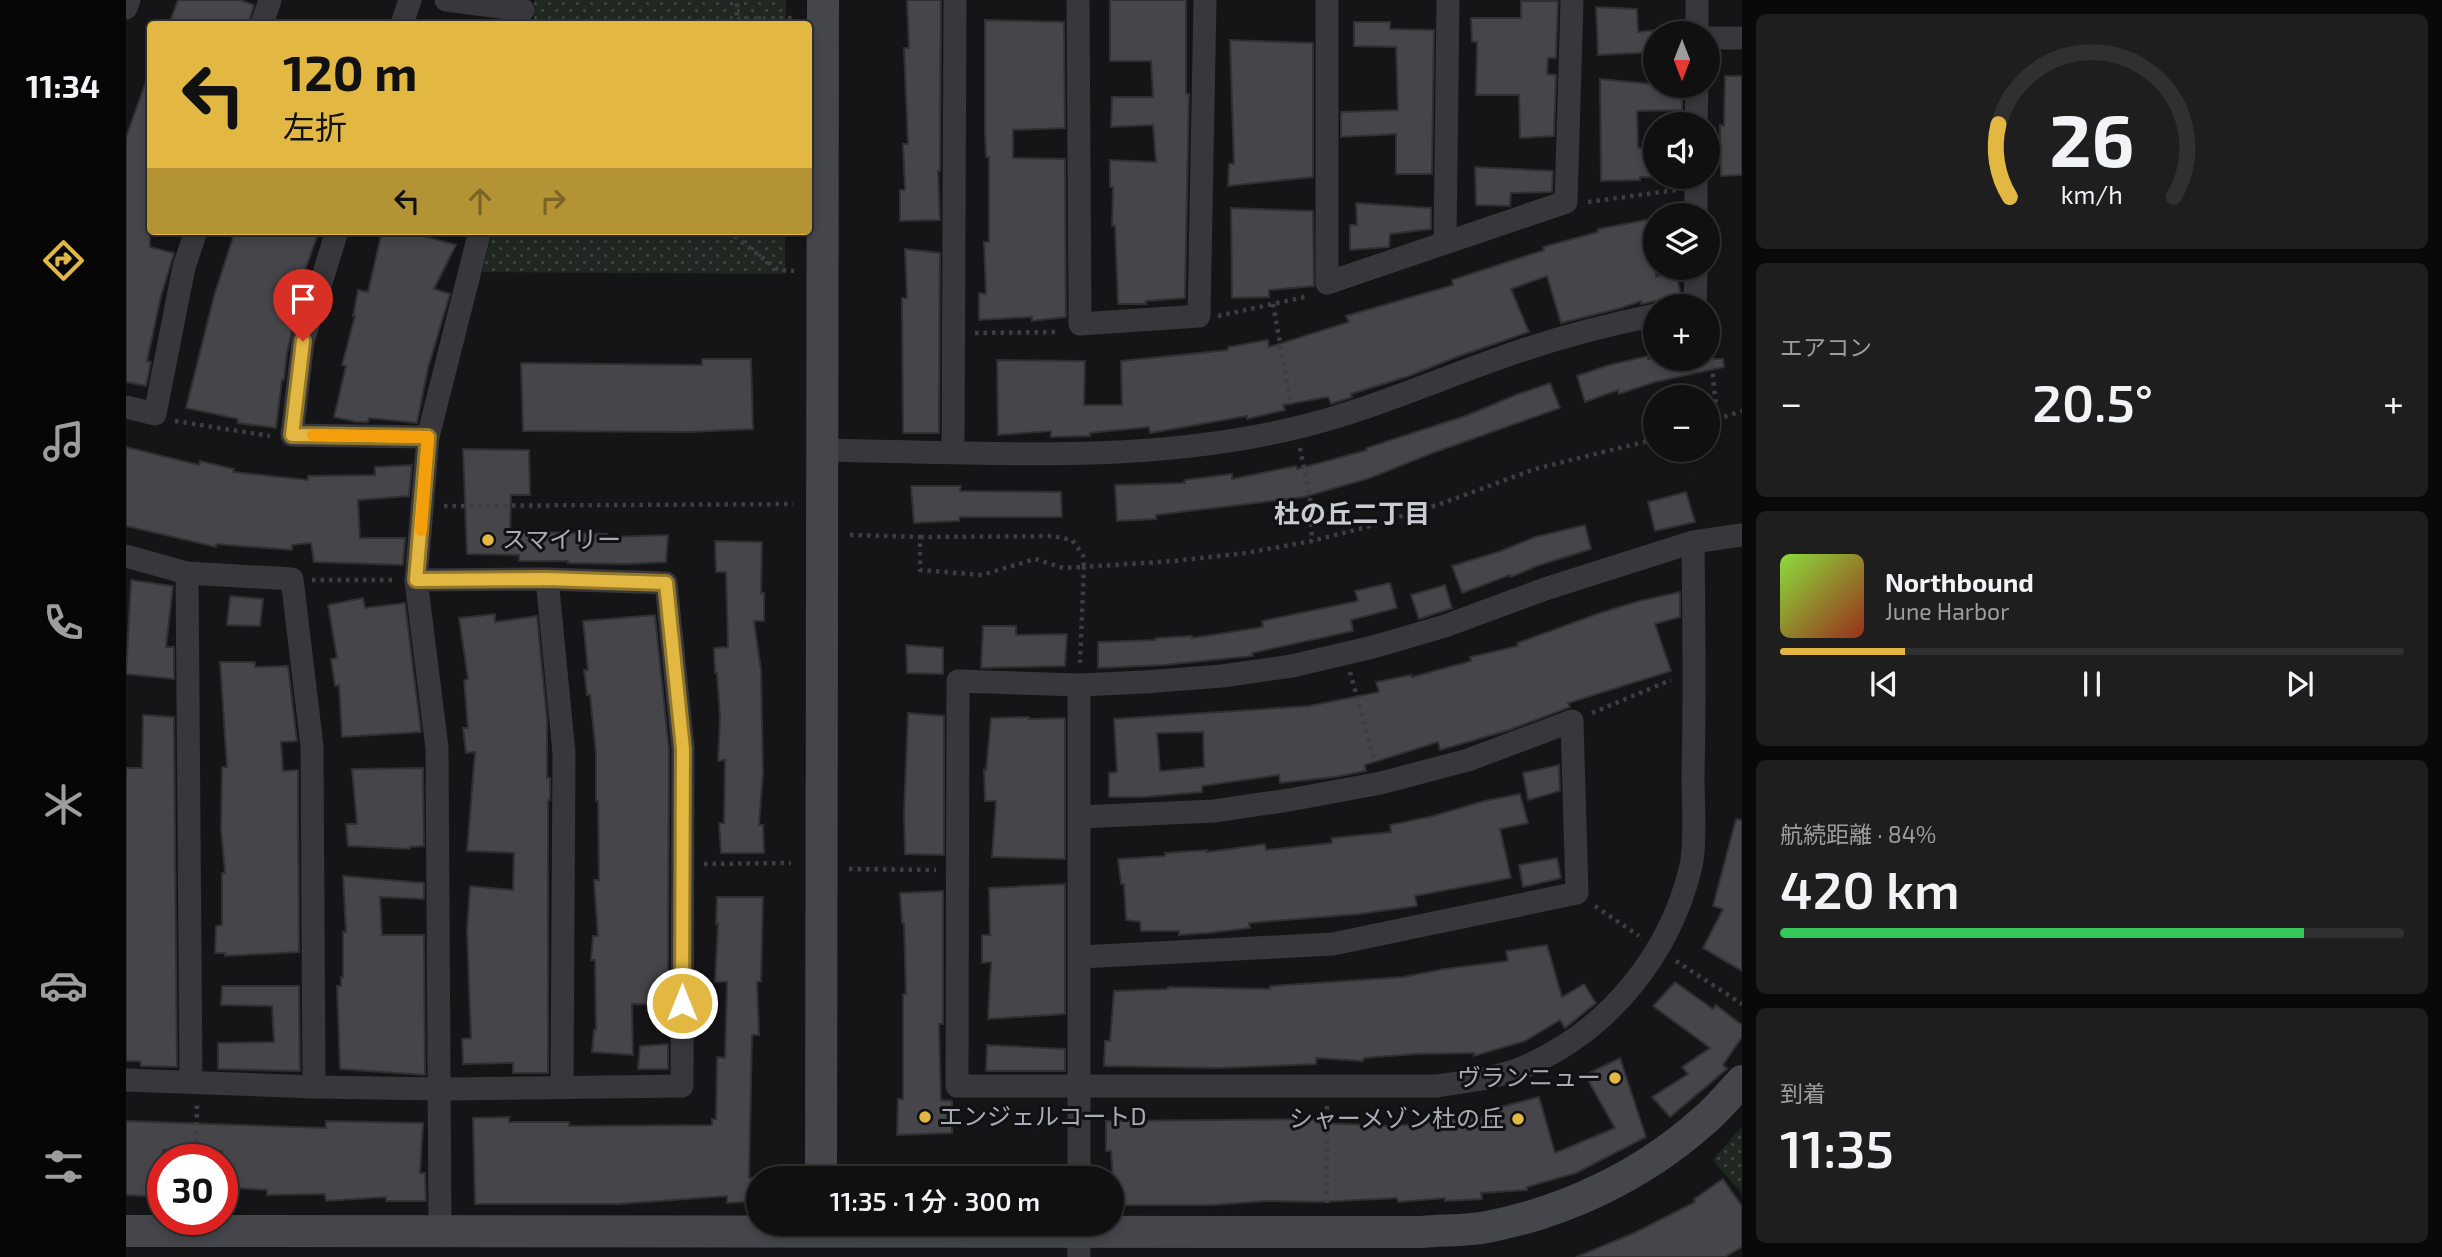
<!DOCTYPE html>
<html lang="ja">
<head>
<meta charset="utf-8">
<style>
	:root { --surface:#101011; --page:#1e1e1f; --text:#f1f3f6; --muted:#9c9d9f; --line:#303031; --accent:#e2b842 }
	body { margin:0; font-family:"Exo 2","Noto Sans JP",sans-serif; background:var(--page); color:var(--text); height:100vh; display:flex; flex-direction:column; font-size:26px; white-space:nowrap }
	* { box-sizing:border-box; margin:0 }
	p { font-size:23px; color:var(--muted) }
	.icon { flex:none; width:38px; height:38px; fill:none; stroke:currentColor; stroke-width:2; stroke-linecap:round; stroke-linejoin:round }
	.map { position:relative; flex:1; overflow:hidden }
	.panel { display:flex; flex-direction:column; gap:14px; padding:14px; background:#090909; width:700px }
	.panel>* { flex:none }
	.banner { position:absolute; left:21px; top:21px; width:665px; height:214px; border-radius:7px; box-shadow:0 4px 10px #0003,0 0 0 2px var(--line); background:#e2b842; color:#111; overflow:hidden }
	.needle { width:46px; rotate:180deg }
	.buttons { position:absolute; left:1517px; top:21px; display:grid; gap:14px }
	.buttons a { display:grid; place-items:center; width:77px; height:77px; border-radius:50%; background:var(--surface); box-shadow:0 4px 10px #0003,0 0 0 2px var(--line); font-size:35px }
	.speed { position:absolute; left:21px; top:1144px; display:flex; gap:14px; font-size:35px; font-weight:700; text-align:center }
	.speed>* { display:grid; place-content:center; width:91px; height:91px; border-radius:50%; background:var(--surface); box-shadow:0 4px 10px #0003,0 0 0 2px var(--line); line-height:1 }
	.speed .limit { border:10px solid #d22; background:#fff; color:#111 }
	.pin { position:absolute; display:grid; place-items:center; width:60px; height:60px; color:#fff; margin:-72px -30px; border-radius:50% 50% 50% 0; rotate:-45deg; box-shadow:0 0 7px #0007 }
	.pin .icon { rotate:45deg }
	.me { position:absolute; width:77px; margin:-38px; rotate:0deg; stroke-linejoin:round; filter:drop-shadow(0 0 5px #0008) }
	.turn { display:flex; align-items:center; gap:24px; height:147px; padding:0 21px; font-size:32px }
	.turn .icon { width:91px; height:91px; stroke-width:2.5 }
	.turn b { display:block; font-size:49px; line-height:60px }
	.lanes { display:flex; align-items:center; height:66px; padding:0 21px; background:#0003; justify-content:center; gap:35px; direction:ltr }
	.lanes .off { opacity:.35 }
	.big { font-size:52px; font-weight:600; line-height:1.1 }
	.panel .widget { flex:1; display:flex; flex-direction:column; justify-content:center; gap:10px; min-width:0; padding:0 24px; border-radius:10px; background:var(--page) }
	.panel .dial { align-items:center; gap:0 }
	.dial svg { height:182px; overflow:visible; fill:none; stroke:var(--line); stroke-width:7; stroke-linecap:round; text-anchor:middle }
	.dial text { fill:var(--text); stroke:none }
	.song { display:flex; align-items:center; gap:21px }
	.cover { width:84px; height:84px; border-radius:10px; background:linear-gradient(135deg,hsl(90 70% 55%),hsl(10 70% 35%)) }
	.played { height:7px; border-radius:4px; background:linear-gradient(90deg,var(--accent) 20%,var(--line) 20%) }
	.keys { display:flex; justify-content:space-around; direction:ltr }
	.heat { display:flex; justify-content:space-between; align-items:center; font-size:38px; direction:ltr }
	.charge { height:10px; border-radius:5px; background:linear-gradient(90deg,#34c759 84%,var(--line) 0) }
	.trip { position:absolute; left:620px; top:1166px; width:378px; height:70px; border-radius:35px; background:var(--surface); box-shadow:0 4px 10px #0003,0 0 0 2px var(--line); font-weight:600; line-height:70px; text-align:center }
	main { display:flex; flex:1; min-height:0 }
	.dock { display:flex; flex-direction:column; width:126px; justify-content:space-around; align-items:center; background:#060607; color:var(--muted) }
	.dock .icon { width:49px; height:49px }
	.dock .selected { color:var(--accent) }
	.dock b { font-size:32px; color:var(--text) }
	.map>svg:first-child { display:block }
</style>
</head>
<body>
<main>
<nav class="dock">
<b>11:34</b>
<svg class="icon selected" aria-label="directions" viewBox="0 0 24 24"><path d="M12 3l9 9-9 9-9-9zM9 14v-3h6M13 9l2 2-2 2"/></svg>
<svg class="icon" aria-label="music" viewBox="0 0 24 24"><path d="M9 18V5l10-2v13"/><circle cx="6" cy="18" r="3"/><circle cx="16" cy="16" r="3"/></svg>
<svg class="icon" aria-label="phone" viewBox="0 0 24 24"><path d="M5 4h4l2 5-3 2q2 4 5 5l2-3 5 2v4C11 20 4 13 5 4z"/></svg>
<svg class="icon" aria-label="climate" viewBox="0 0 24 24"><path d="M12 3v18M4 7l16 10M4 17L20 7"/></svg>
<svg class="icon" aria-label="car" viewBox="0 0 24 24"><path d="M5 17H2v-5l4-1 3-4h7l3 4 3 1v5h-3M9 17h6M6 11h13"/><circle cx="7" cy="17" r="2"/><circle cx="17" cy="17" r="2"/></svg>
<svg class="icon" aria-label="filters" viewBox="0 0 24 24"><path d="M4 7h16M4 17h16"/><circle cx="9" cy="7" r="2"/><circle cx="15" cy="17" r="2"/></svg>
</nav>
<div class="map">
<svg width="1616" height="1257" viewBox="0 0 1616 1257">
	<defs>
		<pattern id="grass-dots" width="8" height="8" patternUnits="userSpaceOnUse" patternTransform="scale(1.75)"><rect width="8" height="8" fill="#202721"/><path d="M2 2h.1M6 6h.1" fill="none" stroke="#3e443f" stroke-width="1.8" stroke-linecap="round"/></pattern>
	</defs>
	<rect width="100%" height="100%" fill="#151517"/>
	<g fill="url(#grass-dots)">
		<rect x="408" y="0" width="252" height="24"/>
		<path d="M367,231h292v43l-303,-2z"/>
		<path d="M1616,1126v68l-29,-34z"/>
	</g>
	<g fill="#45454a" stroke="#303033" stroke-width="2" fill-rule="evenodd">
		<path d="M52,0h62l14,5 -6,19h-79z"/>
		<path d="M781,0h34l-1,171h-2l2,49 -40,1v-31h5l-2,-46h5l-4,-96h5z"/>
		<path d="M984,0h76v94h3l-4,204 -39,3v3h-28l-3,-78h-3l1,-39h-3v-27l46,2 -3,-37 -42,2 1,-30h41l-2,-36h-41z"/>
		<path d="M1395,1h37l-2,57h-8l-1,16 9,1 -2,61 -34,2 -1,-43h-43l1,-53h-5l-1,-24h50z"/>
		<path d="M1470,7l41,2 1,23 18,-2v22l-58,3z"/>
		<path d="M859,20l79,2 1,106 -52,2v28l52,1 1,158 -34,4v-4l-53,3v-27l7,1 -2,-52h5v-85h-3l-1,-27z"/>
		<path d="M1228,22h36v7l44,1 -2,144h-36v-40l-55,3v-25l57,-2 -2,-63 -42,-1z"/>
		<path d="M1104,40l83,3v134l-85,9 1,-22h5z"/>
		<path d="M22,76h2v171l24,6 -13,43 -14,65 4,1 -5,24 -20,-4v-245z"/>
		<path d="M1599,76h17v99l-21,1 -1,-51 4,1z"/>
		<path d="M1474,79l83,8 -1,23 -45,1 1,37h18v29h-16v3l-39,1z"/>
		<path d="M1349,167l78,4 -1,21 -41,1 -1,13 -34,-1z"/>
		<path d="M1230,203l75,5v21l-41,5 -1,13 -39,3v-25h7z"/>
		<path d="M1105,208l82,3 1,75 -45,4v7l-37,1z"/>
		<path d="M1530,218v59l20,-4 5,23 -40,8v-3l-20,7 -60,15 -14,-47 -36,13 18,43 -75,26 -45,18 -58,18 1,3 -21,7 -3,-7 -45,8 2,5 -38,9v-3l-97,17 -1,-6 -59,6v3l-39,1v-6l-53,4 -1,-75 88,1 -1,44h38l-1,-44 107,-11v-3l40,-7 1,7 80,-25 -3,-6 107,-31 -1,-5 92,-30 -1,-3 55,-15v-3z"/>
		<path d="M109,231h84l-26,73 5,1 -11,48 -3,27h-2l-6,48 -38,-5v-4l-52,-11 28,-112z"/>
		<path d="M256,231h24l50,14 -22,44 16,5 -22,74 -11,55 -48,-5 -1,4h-11l-23,-5 12,-51 -4,-1 13,-49h-2l5,-26 10,2z"/>
		<path d="M779,249l35,4 -1,180h-36l-1,-116v-19h5z"/>
		<path d="M1522,356v3h75l1,8 -69,15 -36,12 -1,-4 -33,12 -8,-26 32,-11z"/>
		<path d="M576,359h49l2,70 -63,3 -167,-1 -2,-68 181,2z"/>
		<path d="M1424,383l10,25 -130,46 -60,24 -66,19 -148,18v4l-39,2 -2,-36 70,-2 -1,-3 48,-6v5l64,-13 1,3 70,-19 -1,-2 102,-33 50,-21z"/>
		<path d="M0,447l73,18 1,-4 34,8 -1,3 75,8v-4l67,-1v-8l37,-2 -3,31 -51,4 2,38h45l-2,27 -89,-3 -3,-19 -19,2v5l-76,-6v3l-90,-21z"/>
		<path d="M337,449l66,1 1,45h-19l-1,36 97,3 1,3 60,-2 -2,27 -40,2 -58,-1v-2h-49v-6l-52,-1z"/>
		<path d="M785,486h50l-1,5 101,1 1,25h-102l-1,4 -45,2z"/>
		<path d="M1560,492l9,30 -40,9 -7,-29z"/>
		<path d="M1459,525l6,24 -54,17 -26,11 -1,-2 -48,18 -10,-27 49,-15 34,-14z"/>
		<path d="M589,541l47,1 -1,51h3v28h-10l7,49 2,103 -4,52h4l1,28h-43l-2,-30h5l1,-63 -7,1 2,-43 -3,-45h-2l-1,-25 14,-1 -2,-75h-10z"/>
		<path d="M5,580l42,6 -7,61h8v32l-48,-5z"/>
		<path d="M1264,583l7,25 -46,12 2,11 -101,22 1,3 -90,9 -65,3v-26l58,-2v-2l36,-2v2l71,-11 -1,-6 96,-20 -3,-10z"/>
		<path d="M1319,585l7,23 -33,11 -8,-24z"/>
		<path d="M1554,592v25l-25,7 16,47 -103,32 2,4 -61,23 -69,20 -2,-8 -73,23 1,6 -31,6 -55,6 -1,-8 -77,11v6l-58,5h-35v-24l8,-1 -3,-53 195,-13 70,-14 -3,-10 35,-7 1,2 59,-16 -1,-4 48,-11 -1,-3 86,-31 36,-11zM1077,732l1,35 -44,4 -3,-38z"/>
		<path d="M104,596l33,3 -3,27 -33,-1z"/>
		<path d="M237,598l2,10 40,-5 16,129 -79,5 -3,-52 -4,1 -4,-27 6,-1 -9,-53z"/>
		<path d="M369,614v8l42,-6 10,103v59h3v22h-2v273h-35v-10l-50,1 -1,-25 9,-1 -4,-107 3,-45 43,4 1,-37 -47,-2 8,-99 -9,1 -3,-25h5l-4,-48 4,-1 -9,-61z"/>
		<path d="M529,615l14,135 -1,255 -36,-1 1,51 -41,-3 2,-22h2l-1,-70h-4l2,-24h5l-4,-56h5l-1,-79h-2v-48l-6,-58h-3l-3,-25h4l-5,-49z"/>
		<path d="M857,626h33v9l51,-1 -2,32 -84,2z"/>
		<path d="M780,645l37,3v26l-36,-1z"/>
		<path d="M94,662h35v5l33,-1 9,75 -16,1 2,29 15,-1 1,182 -74,4v-3h-10l1,-27 6,-1v-52h3l-4,-45 1,-61h5z"/>
		<path d="M782,713l36,3v139l-39,-1 -1,-42z"/>
		<path d="M17,715l31,2 3,350 -36,-1 -1,-5h-14v-293h16z"/>
		<path d="M903,717v2l36,-1v141l-73,-2 4,-56h-11l-1,-31h2l5,-52z"/>
		<path d="M1433,765l1,26 -32,9 -5,-27z"/>
		<path d="M297,768l1,78 -14,1v2l-62,-3 -2,-22h11l-5,-55z"/>
		<path d="M1394,794l8,29 -28,6 11,49 -96,18 2,10 -58,8 -110,9 1,5 -42,5 -29,2v-4h-38l-1,-9 -14,-2 -2,-36h-3l-3,-25 47,-3v-3l42,-3v2l58,-8 1,6 66,-7v-5l59,-6 -1,-7 43,-9 51,-15z"/>
		<path d="M1610,819l6,1v151l-39,-23 20,-39 -10,-3z"/>
		<path d="M1431,858l4,20 -38,9 -4,-22z"/>
		<path d="M217,876l81,7v16l-44,-2 2,38h42l1,140 -85,-6 -3,-83h4v-9h2v-45h3z"/>
		<path d="M939,884v130l-77,5 3,-57 -9,1v-28h8l-1,-47z"/>
		<path d="M817,891v133h-4l2,76 11,1v32l-55,2 1,-36h5v-105h3l-2,-71h-2l-2,-30z"/>
		<path d="M591,897h46l-2,85h-4l2,53h-7l-3,143h9v23l-31,2v-7l-108,8h-144l-2,-86 36,-1v5h60v4l143,-1v-6h4l1,-62 8,1 2,-76h-12l3,-58h-2z"/>
		<path d="M1421,945l15,52 22,-13 12,19 -31,25 -5,-8 -35,21 -51,15v-3l-58,1 -52,4 -1,3 -47,-3v6l-98,4 -114,-2 1,-25h5l4,-50 54,-2v-2l102,2v-3l133,-9 41,-8 64,-8 -2,-10z"/>
		<path d="M1549,982l38,27 3,-4 26,20v12l-19,28 4,4 -57,48 -18,-20 36,-23 -6,-7 28,-19 -57,-42z"/>
		<path d="M96,986h77l1,85 -82,-2v-26l56,-1 -2,-36 -51,-1z"/>
		<path d="M542,1044v25h-30l2,-23z"/>
		<path d="M861,1045l78,4v22h-79z"/>
		<path d="M1494,1058l26,79 -70,36 -49,14v3l-46,3 1,6 -37,2v-3l-47,4 -1,-4 -78,4 -53,-1 -54,4h-97l-4,-54h-5v-30l211,-2 1,4 75,3 98,-10 -2,-6 50,-13 16,56 60,-25 -30,-53z"/>
		<path d="M0,1121l200,7v-7l97,2 -3,50h5l1,28h-40v-4l-60,4 -1,-7 -58,1v-5l-45,-3v-36l-23,-2 -36,1v47l-37,-2z"/>
		<path d="M1597,1179l19,27v41l-17,10h-149l58,-24 61,-31 -1,-3z"/>
	</g>
	<g fill="none" stroke-linecap="round" stroke-linejoin="round">
		<g stroke="#3d3e43" stroke-width="4.5" stroke-dasharray="3.5 5" stroke-linecap="butt">
			<path d="M611,19l56,-1"/>
			<path d="M611,24v-24"/>
			<path d="M1462,202l88,-12"/>
			<path d="M602,231l50,39 16,1"/>
			<path d="M1147,304l18,101"/>
			<path d="M1092,316l91,-20"/>
			<path d="M1582,323l9,96"/>
			<path d="M849,333l85,-1"/>
			<path d="M49,421l95,15"/>
			<path d="M1582,422l34,-11"/>
			<path d="M1174,448l10,50 2,43"/>
			<path d="M318,506l349,-2"/>
			<path d="M724,535l70,2v33l62,5 53,-16 28,9 21,-1 -1,-12 -11,-15 -19,-4 -133,1"/>
			<path d="M186,580h83"/>
			<path d="M954,663l4,-96 90,-6 72,-8 66,-12 51,-13 80,-25 92,-34 121,-30"/>
			<path d="M1224,672l25,90"/>
			<path d="M1466,713l79,-33"/>
			<path d="M578,864l87,-1"/>
			<path d="M723,869l87,1"/>
			<path d="M1469,906l44,30"/>
			<path d="M1550,961l66,43"/>
			<path d="M1201,1106v100"/>
			<path d="M70,1160l1,-55"/>
		</g>
		<g stroke="#37373c" stroke-width="23">
			<path d="M320,0l77,10"/>
			<path d="M952,0l2,324 119,-8 6,-316"/>
			<path d="M1201,0v283l239,-81 6,-202"/>
			<path d="M0,8l3,-8"/>
			<path d="M136,24l8,-24"/>
			<path d="M276,24l8,-24"/>
			<path d="M1571,33v-33"/>
			<path d="M1582,38h34"/>
			<path d="M1570,124l1,-38"/>
			<path d="M1570,215v-38"/>
			<path d="M211,231l-34,110 -11,94 136,2"/>
			<path d="M1319,242l3,-242"/>
			<path d="M1569,306l1,-38"/>
			<path d="M0,407l29,7 29,-147 12,-36"/>
			<path d="M695,450c156,2 316,15 470,-21 71,-16 138,-46 206,-70 52,-19 104,-33 159,-44"/>
			<path d="M827,452l2,-452"/>
			<path d="M1567,542c1,78 2,156 0,234 0,25 3,67 -2,90 -21,89 -83,165 -167,201 -26,11 -60,15 -88,19h-479l1,-405 121,4 66,-3 77,-6 70,-10 81,-19 72,-21 100,-37 148,-47 49,-7"/>
			<path d="M0,556l61,17 105,6 20,167 2,341"/>
			<path d="M61,573l4,509"/>
			<path d="M421,579l17,174 -2,333"/>
			<path d="M953,685v493"/>
			<path d="M954,817l134,-6 75,-11 92,-17 87,-23 104,-39 5,172 -244,51 -253,13"/>
			<path d="M0,1080l188,7 127,2 241,-3 1,-337 -17,-166 -119,-4 -131,1"/>
			<path d="M952,1223l1,34"/>
			<path d="M314,1231l-3,-483 -21,-168 12,-143 52,-206"/>
		</g>
		<g stroke="#45464b" stroke-width="32">
			<path d="M695,1178l2,-1178"/>
			<path d="M0,1231l1296,1c21,-2 44,-1 65,-5 78,-15 154,-51 214,-104 15,-12 28,-28 41,-42"/>
		</g>
	</g>
	<g fill="none" stroke-linecap="round" stroke-linejoin="round">
		<g stroke="#93782b" stroke-width="18">
			<path id="route" d="M177,341l-11,94 136,2 -12,143 131,-1 119,4 17,166 -1,254"/>
		</g>
		<use href="#route" stroke="#e2b842" stroke-width="12"/>
		<path stroke="#f59e0b" stroke-width="12" d="M187,435l115,2 -7,93"/>
	</g>
	<g fill="#e2b842" stroke="#111012" stroke-width="2.5">
		<circle cx="362" cy="540" r="7"/>
		<circle cx="1489" cy="1078" r="7"/>
		<circle cx="799" cy="1117" r="7"/>
		<circle cx="1392" cy="1119" r="7"/>
	</g>
	<g text-anchor="middle" stroke-width="6" stroke-linejoin="round" paint-order="stroke">
		<g font-size="24" fill="#a8acb6" stroke="#111012" text-anchor="start">
			<text x="376" y="548">スマイリー</text>
			<text x="1475" y="1086" text-anchor="end">ヴランニュー</text>
			<text x="813" y="1125">エンジェルコートD</text>
			<text x="1378" y="1127" text-anchor="end">シャーメゾン杜の丘</text>
		</g>
		<g font-size="26" font-weight="bold" fill="#c9cbd2" stroke="#111012">
			<text x="1226" y="523">杜の丘二丁目</text>
		</g>
	</g>
</svg>
<div class="buttons">
<a><svg class="needle" viewBox="-14 -14 28 28"><path d="M0-13l5 13h-10z" fill="#e53935"/><path d="M0 13l5-13h-10z" fill="#9c9d9f"/></svg></a>
<a><svg class="icon" aria-label="sound" viewBox="0 0 24 24"><path d="M4 9h4l5-4v14l-5-4H4zM17 9q2 3 0 6"/></svg></a>
<a><svg class="icon" aria-label="layers" viewBox="0 0 24 24"><path d="M12 4l9 5-9 5-9-5zM3 14l9 5 9-5"/></svg></a>
<a>+</a>
<a>−</a>
</div>
<div class="speed"><div class="limit">30</div></div>
<div class="pin" style="left:177px;top:341px;background:#d93025"><svg class="icon" aria-label="arrive" viewBox="0 0 24 24"><path d="M6 21V4h12l-3 4 3 4H6"/></svg></div>
<svg class="me" style="left:556px;top:1003px" viewBox="-20 -20 40 40"><circle r="17" fill="#e2b842" stroke="#fff" stroke-width="3"/><path d="M0-11L8 9 0 5-8 9z" fill="#fff"/></svg>
<div class="trip">11:35 · 1 分 · 300 m</div>
<div class="banner">
<div class="turn"><svg class="icon" aria-label="left" viewBox="0 0 24 24"><path d="M17 20v-9H6M10 6l-5 5 5 5"/></svg><div><b>120 m</b>左折</div></div>
<div class="lanes"><svg class="icon" aria-label="left" viewBox="0 0 24 24"><path d="M17 20v-9H6M10 6l-5 5 5 5"/></svg><svg class="icon off" aria-label="ahead" viewBox="0 0 24 24"><path d="M12 20V5M6 11l6-6 6 6"/></svg><svg class="icon off" aria-label="right" viewBox="0 0 24 24"><path d="M7 20v-9h11M14 6l5 5-5 5"/></svg></div>
</div>
</div>
<section class="panel">
<div class="widget dial"><svg viewBox="0 0 100 80">
<path d="M14 69A42 42 0 1 1 86 69"/>
<path d="M14 69A42 42 0 0 1 9 37" stroke="#e2b842"/>
<text x="50" y="56" font-size="32" font-weight="700">26</text>
<text x="50" y="72" font-size="11">km/h</text>
</svg></div>
<div class="widget"><p>エアコン</p>
<div class="heat"><a>−</a><b class="big">20.5°</b><a>+</a></div>
</div>
<div class="widget">
<div class="song"><i class="cover"></i><div><b>Northbound</b><p>June Harbor</p></div></div>
<div class="played"></div>
<div class="keys"><svg class="icon" aria-label="previous" viewBox="0 0 24 24"><path d="M18 5L8 12l10 7zM5 5v14"/></svg><svg class="icon" aria-label="pause" viewBox="0 0 24 24"><path d="M8 5v14M16 5v14"/></svg><svg class="icon" aria-label="next" viewBox="0 0 24 24"><path d="M6 5l10 7-10 7zM19 5v14"/></svg></div>
</div>
<div class="widget"><p>航続距離 · 84%</p><b class="big">420 km</b><div class="charge"></div></div>
<div class="widget"><p>到着</p><b class="big">11:35</b></div>
</section>
</main>
</body>
</html>
